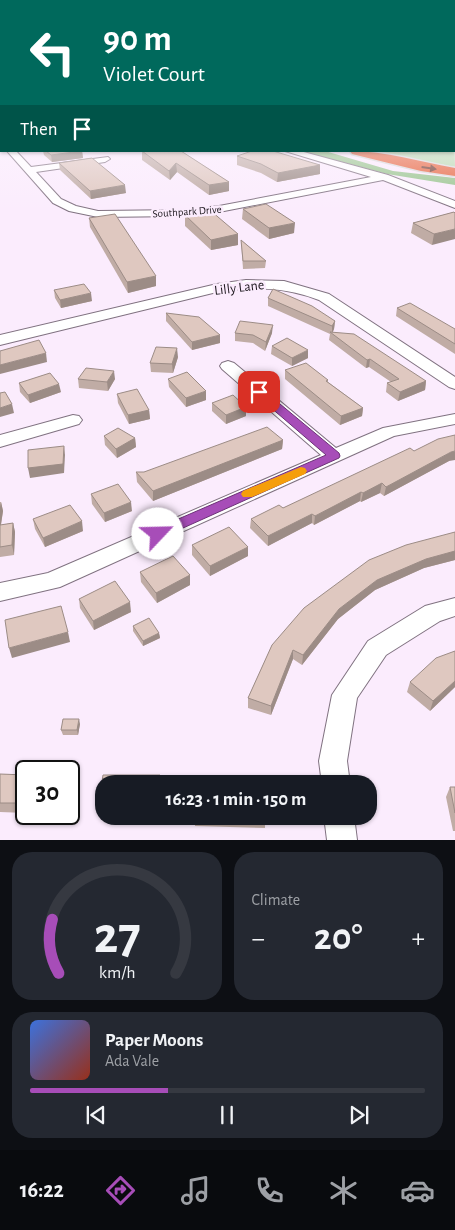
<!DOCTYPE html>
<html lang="en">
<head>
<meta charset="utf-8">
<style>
	:root { --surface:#171b24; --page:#242831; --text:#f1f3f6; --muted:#9ea1a6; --line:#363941; --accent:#a74db8 }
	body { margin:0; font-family:"Alegreya Sans",sans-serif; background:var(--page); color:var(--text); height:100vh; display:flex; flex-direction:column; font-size:19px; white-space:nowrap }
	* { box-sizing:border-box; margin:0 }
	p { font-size:16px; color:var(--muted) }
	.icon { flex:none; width:28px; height:28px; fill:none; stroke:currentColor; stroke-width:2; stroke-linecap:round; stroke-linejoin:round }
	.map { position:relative; height:840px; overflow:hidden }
	.sheet { display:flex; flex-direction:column; gap:12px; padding:12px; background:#0d0f14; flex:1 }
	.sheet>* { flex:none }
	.top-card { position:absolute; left:0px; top:0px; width:455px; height:152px; box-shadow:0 1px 4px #0004; background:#00695c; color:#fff; overflow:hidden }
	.speed { position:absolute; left:15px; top:760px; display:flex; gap:10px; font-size:25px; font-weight:700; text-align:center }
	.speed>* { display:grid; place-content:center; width:65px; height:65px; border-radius:50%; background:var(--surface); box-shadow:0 1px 4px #0004; line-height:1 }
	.speed .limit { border:2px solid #111; border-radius:8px; background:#fff; color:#111 }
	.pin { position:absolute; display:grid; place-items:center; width:42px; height:42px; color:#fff; margin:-21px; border-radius:10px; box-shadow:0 2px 8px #0006 }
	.me { position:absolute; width:55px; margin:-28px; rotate:66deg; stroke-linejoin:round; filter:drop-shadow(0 0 4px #0008) }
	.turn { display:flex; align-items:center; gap:18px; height:105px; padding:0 20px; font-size:22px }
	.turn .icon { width:65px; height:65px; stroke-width:2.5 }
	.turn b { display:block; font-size:35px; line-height:42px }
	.then { display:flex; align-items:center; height:48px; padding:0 20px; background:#0003; gap:10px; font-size:19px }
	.big { font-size:38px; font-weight:600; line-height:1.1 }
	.sheet .widget { flex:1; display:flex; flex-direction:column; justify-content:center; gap:8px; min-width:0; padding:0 18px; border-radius:20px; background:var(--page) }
	.sheet .dial { align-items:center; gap:0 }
	.dial svg { height:130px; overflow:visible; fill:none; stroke:var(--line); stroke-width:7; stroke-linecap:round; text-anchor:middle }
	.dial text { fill:var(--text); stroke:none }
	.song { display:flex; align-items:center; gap:15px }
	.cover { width:60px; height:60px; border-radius:8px; background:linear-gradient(135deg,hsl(220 70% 55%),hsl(10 70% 35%)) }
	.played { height:5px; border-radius:2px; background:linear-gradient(90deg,var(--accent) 35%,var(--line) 35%) }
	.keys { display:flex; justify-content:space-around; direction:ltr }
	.heat { display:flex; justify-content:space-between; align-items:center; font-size:28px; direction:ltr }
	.sheet .tiles { flex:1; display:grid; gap:12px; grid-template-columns:1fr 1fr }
	.widget:last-child { grid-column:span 2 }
	.trip { position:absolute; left:95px; top:775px; width:282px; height:50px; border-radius:20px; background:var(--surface); box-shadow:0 1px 4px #0004; font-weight:600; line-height:50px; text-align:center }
	.dock { display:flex; height:80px; justify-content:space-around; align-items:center; background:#090b0e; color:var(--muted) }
	.dock .icon { width:35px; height:35px }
	.dock .on { color:var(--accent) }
	.dock b { font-size:22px; color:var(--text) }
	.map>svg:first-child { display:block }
</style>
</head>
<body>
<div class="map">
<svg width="455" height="840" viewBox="0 0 455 840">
	<rect width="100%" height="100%" fill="#fbecfd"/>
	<path fill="#b8dab0" d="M454,112l1,55 -84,-16h83z"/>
	<path fill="#97c48c" d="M301,151h24l68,20 62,7v7l-68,-11z"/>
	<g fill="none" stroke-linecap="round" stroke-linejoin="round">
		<g stroke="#807281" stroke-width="2">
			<g id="minor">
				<rect x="0" y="94" width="1" height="4"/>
				<path d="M0,137l1,1v6l-1,-1z"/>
				<path d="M7,151h9l15,16 77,-10 2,2 -5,3 -69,10 25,27 15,7 22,5 85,-1 36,-4 152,-29 -86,-26h15l88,24 67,26v7l-72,-28 -164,32 -36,4 -85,1 -29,-6 -16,-8z"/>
				<path d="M246,280l38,1 45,13 126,83v12l-6,-2 -130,-87c-34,-13 -66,-14 -102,-8l-217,53v-10l217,-51z"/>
				<path d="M228,361l6,2 102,85 47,-20 72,-14v10l-61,12 -334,151 -60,14v-18l48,-10 273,-118 -99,-86 -2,-3 2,-3z"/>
				<path d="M73,415l6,1 3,4 -3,4 -79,23v-12z"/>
				<path d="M455,598v18l-15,5 -54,34 -29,43 -10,63 3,23h-28l-3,-23 13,-66 36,-54 57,-35z"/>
				<path d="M324,816h30l3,24h-30z"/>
			</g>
		</g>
		<g stroke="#dbdadb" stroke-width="3">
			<g id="highway">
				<path d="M454,103h1v8l-1,-1z"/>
				<path d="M350,151c36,0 70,11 105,17v8l-34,-5 -69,-17z"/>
			</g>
		</g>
		<use href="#minor" fill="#fff" fill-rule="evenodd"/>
		<use href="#highway" fill="#e6633c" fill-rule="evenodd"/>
	</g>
	<g fill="#c0aca5">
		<path d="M43,151h39l1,7 -31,4 -8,-7z"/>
		<path d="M142,151h39l48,31v9l-20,4 -32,-23 -7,8 -28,-20z"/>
		<path d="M237,156l83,9v9l-43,8 -16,-9 -24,-8z"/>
		<path d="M59,163l67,30 -35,6 -31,-29z"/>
		<path d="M243,209l51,24 -25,6 -27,-20z"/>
		<path d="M454,212l-22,33 -21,-12 2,-10z"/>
		<path d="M185,215l53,19v11l-27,5 -26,-24z"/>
		<path d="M89,218l67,68 -28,7 -38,-66z"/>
		<path d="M241,240l25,21 -1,7 -22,1z"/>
		<path d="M54,290l38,11 -31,7 -6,-10z"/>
		<path d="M268,298l67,23 -1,8 -1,3 93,49 -1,9 -27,11 -12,-9 1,-9 4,-1 -22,-15 -3,1 -37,-28 1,-6 -62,-28z"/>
		<path d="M397,308l58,21v25l-59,-38z"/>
		<path d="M166,313l54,30 -28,7 -26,-29z"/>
		<path d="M235,333h37l-7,18 -12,-8 -18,-2z"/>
		<path d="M272,346l36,12 -16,8 -21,-12z"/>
		<path d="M178,357l-5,16 -22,-1 -1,-9z"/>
		<path d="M285,370l43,10v2l35,26 -1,8 -22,9 -55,-46z"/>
		<path d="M78,379h37l-7,12 -29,-3z"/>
		<path d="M168,379l38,21 -20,7 -17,-20z"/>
		<path d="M19,383l42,9 -31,11 -10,-11z"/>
		<path d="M117,394l32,16 1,9 -21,5 -11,-21z"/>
		<path d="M212,403l34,4v9l-20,8 -14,-13z"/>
		<path d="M104,436l31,2 1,9 -19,11 -12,-13z"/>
		<path d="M283,440l-1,9 -129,52 -16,-19 -1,-10h8z"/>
		<path d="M414,451l35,10 -65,35 -4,-3 -19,9 -1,-1 -46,24 -2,-2 -44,23 -18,-18 1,-9 32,-11z"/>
		<path d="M91,494l41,17 -27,11 -13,-18z"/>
		<path d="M0,502h1l2,9 -2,14 12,-2 2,9 -1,23 -14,2z"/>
		<path d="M33,519l50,12 -38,16 -10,-18z"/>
		<path d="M455,532v28l-31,8 -49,22 -37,29 -36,46 -9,-6 -22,56 -23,-7v-10l24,-53z"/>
		<path d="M192,545l56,2v9l-38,20 -18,-21z"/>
		<path d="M140,572l50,3v10l-33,18 -16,-21z"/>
		<path d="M79,599l52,13 -37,18 -14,-22z"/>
		<path d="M133,626l26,7 1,5 -17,8 -10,-15z"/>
		<path d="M455,651v36l-25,24 -23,-19 3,-10z"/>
		<path d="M80,724l-2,11h-15l-2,-5z"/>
		<path d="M0,774l26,1v38l-26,-1z"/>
		<path d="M104,784v32h54v2h-58l-2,-10z"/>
		<path d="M450,787h5v44h-2l-7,-34z"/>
		<path d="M195,816h70v12l-70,-2z"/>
	</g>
	<g fill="#9c8c86">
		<path d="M82,151l1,7 -31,4 -1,-7z"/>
		<path d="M176,163l1,9 -7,8 -1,-9z"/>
		<path d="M320,165v9l-43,8 1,-9z"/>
		<path d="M229,182v9l-20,4v-10z"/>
		<path d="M125,185l1,8 -35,6 -1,-8z"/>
		<path d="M295,223l-1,10 -25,6v-11z"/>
		<path d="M455,229v10l-23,6 2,-11z"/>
		<path d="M238,234v11l-27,5v-10z"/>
		<path d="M156,276v10l-28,7 -1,-11z"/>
		<path d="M91,293l1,8 -31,7 -1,-8z"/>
		<path d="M335,321l-1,8 -2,4v-7z"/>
		<path d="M273,325l-1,8 -7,18 1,-9z"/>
		<path d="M220,335v8l-28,7v-8z"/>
		<path d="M177,348l1,9 -5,16 -1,-9z"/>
		<path d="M308,350v8l-16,8v-8z"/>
		<path d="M46,353l1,9 -47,12v-9z"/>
		<path d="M370,359l-1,8 -3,1 1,-8z"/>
		<path d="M114,371l1,8 -7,12 -1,-9z"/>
		<path d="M426,381l-1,9 -27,11 2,-9z"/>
		<path d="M59,384l2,8 -31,11 -2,-8z"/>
		<path d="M206,391v9l-20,7v-9z"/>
		<path d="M12,404l2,9 -14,4v-9z"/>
		<path d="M246,407v9l-20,8v-9z"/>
		<path d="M363,408l-1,8 -22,9 1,-9z"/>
		<path d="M149,410l1,9 -21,5 -1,-9z"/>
		<path d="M135,438l1,9 -19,11 -1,-9z"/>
		<path d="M283,440l-1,9 -129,52v-10z"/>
		<path d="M64,446l1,9 -1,18 -34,5 -2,-10z"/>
		<path d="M455,451v9l-6,1 -65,35 2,-9 65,-35z"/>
		<path d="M382,483l-2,10 -19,9 2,-9z"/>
		<path d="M361,492l-1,9 -46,24 1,-9z"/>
		<path d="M1,502l2,9 -3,19v-23z"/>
		<path d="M131,502l1,9 -27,11 -1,-9z"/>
		<path d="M312,514v9l-44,23v-10z"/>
		<path d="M82,521l1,10 -38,16 -2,-9z"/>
		<path d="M13,523l2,9 -1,23 -2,-10z"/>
		<path d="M248,547v9l-38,20v-10z"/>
		<path d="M455,551v9l-31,8 -49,22 -37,29 -36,46 1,-10 36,-46 38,-29 49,-21z"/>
		<path d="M190,575v10l-33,18 -1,-10z"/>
		<path d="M130,602l1,10 -37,18 -1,-9z"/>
		<path d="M68,632l2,10 -58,16 -3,-10z"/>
		<path d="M159,633l1,5 -17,8v-5z"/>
		<path d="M293,650v9l-22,56v-9z"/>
		<path d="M455,681v6l-25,24 3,-10z"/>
		<path d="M79,719l1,5 -2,11 -1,-5z"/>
	</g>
	<g fill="#dfc8c0" stroke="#9c8c86">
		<path d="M46,151h36l-31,4z"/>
		<path d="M142,151h39l48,31 -20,3 -33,-22 -7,8z"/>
		<path d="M252,151h21l47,14 -42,8 -17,-9 -24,-8z"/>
		<path d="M92,158l33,27 -35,6 -31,-28z"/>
		<path d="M266,204l29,19 -26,5 -26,-19z"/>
		<path d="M211,211l27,23 -27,6 -26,-25z"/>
		<path d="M454,212l1,1v16l-21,5 -21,-11z"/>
		<path d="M115,214l41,62 -29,6 -38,-64z"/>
		<path d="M241,240l25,21h-23z"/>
		<path d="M84,284l7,9 -31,7 -6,-10z"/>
		<path d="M273,289l39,17 23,15 -3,5 -64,-28z"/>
		<path d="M410,303l45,26v15l-58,-36z"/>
		<path d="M166,313l33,4 21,18 -28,7z"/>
		<path d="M240,321l33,4 -7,17 -13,-7 -18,-2z"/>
		<path d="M330,332l24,2 72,47 -26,11 -13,-9 12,-4 -29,-20 -3,1z"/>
		<path d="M287,338l21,12 -16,8 -20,-12z"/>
		<path d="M39,340l7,13 -46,12v-14z"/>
		<path d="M156,347l21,1 -5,16 -22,-1z"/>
		<path d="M306,363l22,17 -2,1 37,27 -22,8 -56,-46z"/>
		<path d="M86,368l28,3 -7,11 -29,-3z"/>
		<path d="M187,372l19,19 -20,7 -18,-19z"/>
		<path d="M50,373l9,11 -31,11 -9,-12z"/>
		<path d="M137,389l12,21 -21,5 -11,-21z"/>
		<path d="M5,392l7,12 -12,4v-15z"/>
		<path d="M233,395l13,12 -20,8 -14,-12z"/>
		<path d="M267,427l16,13 -130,51 -17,-19h8z"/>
		<path d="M118,428l17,10 -19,11 -12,-13z"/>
		<path d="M455,435v16l-4,1 -65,35 -4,-4 -19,10 -2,-1 -46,24 -3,-2 -44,22 -17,-17 28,-14 4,3 127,-60 4,3 24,-12z"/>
		<path d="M64,446l-1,18 -35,4v-18z"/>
		<path d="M118,484l13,18 -27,11 -13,-19z"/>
		<path d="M70,505l12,16 -39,17 -10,-19z"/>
		<path d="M13,523l-1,22 -12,2v-22z"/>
		<path d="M229,527l19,20 -38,19 -18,-21z"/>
		<path d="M455,532v19l-29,8 -49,21 -38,29 -36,46 -10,-5 -22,56 -23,-8 24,-53 32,-37 65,-48 37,-15z"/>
		<path d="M173,556l17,19 -34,18 -16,-21z"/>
		<path d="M115,581l15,21 -37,19 -14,-22z"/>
		<path d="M61,606l7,26 -59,16 -4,-28z"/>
		<path d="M149,618l10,15 -16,8 -10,-15z"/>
		<path d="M455,651v30l-22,20 -23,-19 26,-24z"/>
		<path d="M63,719h16l-2,11h-16z"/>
		<path d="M0,774l26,1v28h-26z"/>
		<path d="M103,775h57l-1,9h-55v24h-6z"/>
		<path d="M197,780l68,2v2h-68z"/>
		<path d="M450,787h5v26z"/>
		<path d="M195,816h70v3l-70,-2z"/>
	</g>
	<defs><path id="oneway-solid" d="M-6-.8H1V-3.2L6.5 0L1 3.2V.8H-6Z" transform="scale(1.25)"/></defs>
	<use fill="#6e372b" href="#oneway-solid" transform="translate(429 168) rotate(8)"/>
	<linearGradient id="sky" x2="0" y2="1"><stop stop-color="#93c4ee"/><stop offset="0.44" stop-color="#fdf6fe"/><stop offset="1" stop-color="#fdf6fe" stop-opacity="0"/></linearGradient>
	<rect width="455" height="211" fill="url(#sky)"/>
	<path fill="#a74db8" stroke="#6d3278" d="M259,388l3,1 77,64 1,3 -1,2 -176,79h-10l-2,-3 2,-4 173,-75 -71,-61 -2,-2z"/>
	<path fill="#f59e0b" d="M301,467l4,1 2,3 -2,3 -53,23h-9l-2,-3 2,-3z"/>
	<g text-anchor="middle" stroke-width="5" stroke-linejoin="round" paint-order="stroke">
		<g font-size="11" fill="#1e191f" stroke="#fbecfd">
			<text transform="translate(187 211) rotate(-4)" y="4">Southpark Drive</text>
		</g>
		<g font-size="14" fill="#1e191f" stroke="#fbecfd">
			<text transform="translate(239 287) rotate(-7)" y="5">Lilly Lane</text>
		</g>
	</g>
</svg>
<div class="speed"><div class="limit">30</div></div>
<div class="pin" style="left:259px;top:392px;background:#d93025"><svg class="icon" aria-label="arrive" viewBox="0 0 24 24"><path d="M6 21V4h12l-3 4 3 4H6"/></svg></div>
<svg class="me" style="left:158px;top:534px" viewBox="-20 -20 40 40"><circle r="19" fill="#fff"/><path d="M0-13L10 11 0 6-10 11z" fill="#a74db8"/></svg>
<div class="trip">16:23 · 1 min · 150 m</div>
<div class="top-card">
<div class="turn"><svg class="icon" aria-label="left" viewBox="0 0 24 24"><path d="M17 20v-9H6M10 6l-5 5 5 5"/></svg><div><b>90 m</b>Violet Court</div></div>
<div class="then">Then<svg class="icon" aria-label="arrive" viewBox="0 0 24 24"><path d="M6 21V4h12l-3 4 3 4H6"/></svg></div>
</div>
</div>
<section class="sheet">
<div class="tiles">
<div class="widget dial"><svg viewBox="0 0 100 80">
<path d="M14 69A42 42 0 1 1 86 69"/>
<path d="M14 69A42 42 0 0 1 10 36" stroke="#a74db8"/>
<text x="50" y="56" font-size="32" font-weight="700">27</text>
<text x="50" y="72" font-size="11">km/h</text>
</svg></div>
<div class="widget"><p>Climate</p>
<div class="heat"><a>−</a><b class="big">20°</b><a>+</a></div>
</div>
<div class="widget">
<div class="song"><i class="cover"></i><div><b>Paper Moons</b><p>Ada Vale</p></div></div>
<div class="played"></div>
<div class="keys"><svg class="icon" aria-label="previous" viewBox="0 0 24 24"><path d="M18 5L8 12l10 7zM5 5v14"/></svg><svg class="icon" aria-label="pause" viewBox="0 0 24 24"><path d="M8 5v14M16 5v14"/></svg><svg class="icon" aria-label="next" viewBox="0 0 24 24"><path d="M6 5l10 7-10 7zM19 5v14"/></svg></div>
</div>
</div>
</section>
<nav class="dock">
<b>16:22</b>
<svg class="icon on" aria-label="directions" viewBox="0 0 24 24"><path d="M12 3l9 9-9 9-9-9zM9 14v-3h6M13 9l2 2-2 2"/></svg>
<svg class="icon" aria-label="music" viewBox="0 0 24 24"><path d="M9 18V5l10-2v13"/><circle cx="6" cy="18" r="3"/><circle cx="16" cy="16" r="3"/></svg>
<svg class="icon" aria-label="phone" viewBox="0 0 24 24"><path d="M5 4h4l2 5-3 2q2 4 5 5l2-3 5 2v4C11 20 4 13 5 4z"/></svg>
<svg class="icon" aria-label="climate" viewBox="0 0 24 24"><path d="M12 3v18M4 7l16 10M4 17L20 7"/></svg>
<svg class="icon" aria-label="car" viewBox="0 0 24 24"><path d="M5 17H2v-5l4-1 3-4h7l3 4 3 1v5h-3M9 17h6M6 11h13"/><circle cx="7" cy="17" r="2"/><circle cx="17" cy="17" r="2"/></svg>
</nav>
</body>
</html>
